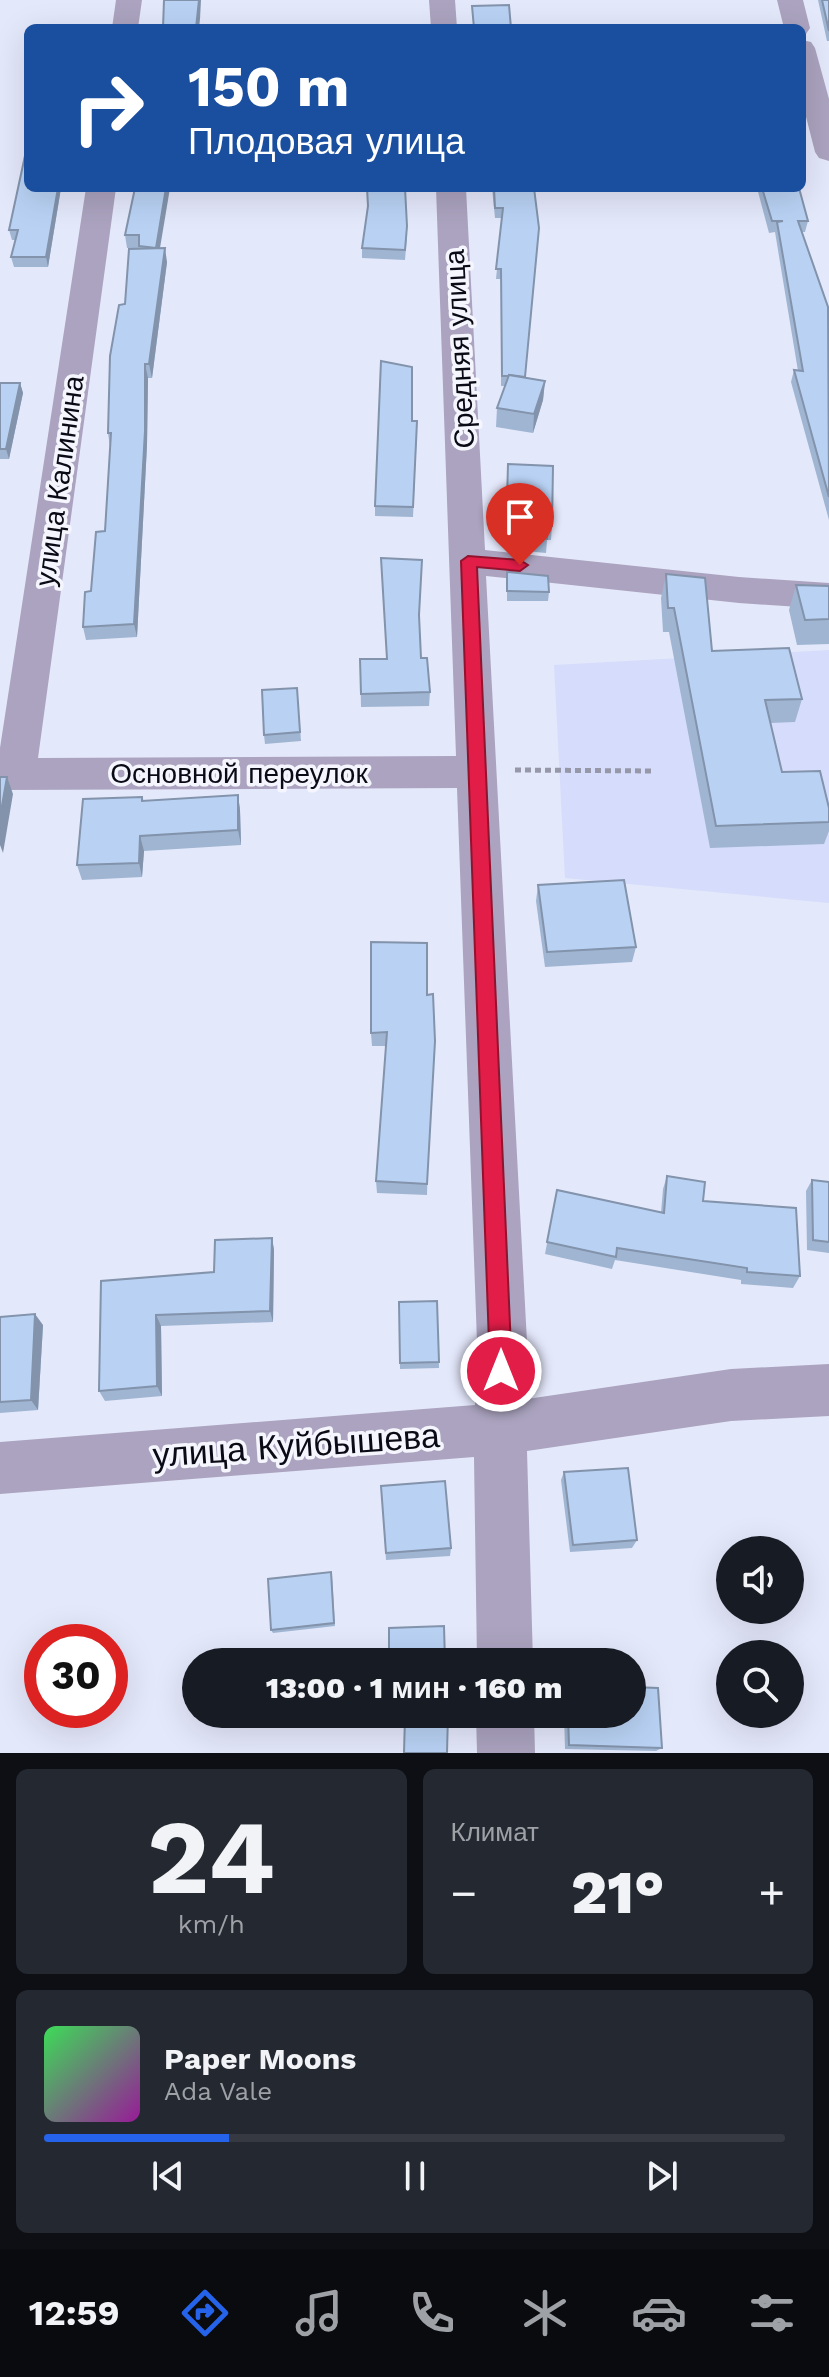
<!DOCTYPE html>
<html lang="ru">
<head>
<meta charset="utf-8">
<style>
	:root { --surface:#171b24; --page:#242831; --text:#f1f3f6; --muted:#9ea1a6; --line:#363941; --accent:#2563eb }
	body { margin:0; font-family:"Work Sans",sans-serif; background:var(--page); color:var(--text); height:100vh; display:flex; flex-direction:column; font-size:30px; white-space:nowrap }
	* { box-sizing:border-box; margin:0 }
	p { font-size:26px; color:var(--muted) }
	.icon { flex:none; width:44px; height:44px; fill:none; stroke:currentColor; stroke-width:2; stroke-linecap:round; stroke-linejoin:round }
	.map { position:relative; height:1753px; overflow:hidden }
	.panel { display:flex; flex-direction:column; gap:16px; padding:16px; background:#0d0f14; flex:1 }
	.panel>* { flex:none }
	.hud { position:absolute; left:24px; top:24px; width:782px; height:168px; border-radius:12px; box-shadow:0 8px 32px #0002; background:#1a4fa0; color:#fff; overflow:hidden }
	.tools { position:absolute; left:716px; top:1536px; display:grid; gap:16px }
	.tools a { display:grid; place-items:center; width:88px; height:88px; border-radius:50%; background:var(--surface); box-shadow:0 8px 32px #0002; font-size:40px }
	.speed { position:absolute; left:24px; top:1624px; display:flex; gap:16px; font-size:40px; font-weight:700; text-align:center }
	.speed>* { display:grid; place-content:center; width:104px; height:104px; border-radius:50%; background:var(--surface); box-shadow:0 8px 32px #0002; line-height:1 }
	.speed .limit { border:12px solid #d22; background:#fff; color:#111 }
	.pin { position:absolute; display:grid; place-items:center; width:68px; height:68px; color:#fff; margin:-82px -34px; border-radius:50% 50% 50% 0; rotate:-45deg; box-shadow:0 0 8px #0007 }
	.pin .icon { rotate:45deg }
	.me { position:absolute; width:88px; margin:-44px; rotate:0deg; stroke-linejoin:round; filter:drop-shadow(0 0 6px #0008) }
	.turn { display:flex; align-items:center; gap:28px; height:168px; padding:0 32px; font-size:36px }
	.turn .icon { width:104px; height:104px; stroke-width:2.5 }
	.turn b { display:block; font-size:56px; line-height:68px }
	.big { font-size:60px; font-weight:800; line-height:1.1 }
	.panel .card { flex:1; display:flex; flex-direction:column; justify-content:center; gap:12px; min-width:0; padding:0 28px; border-radius:12px; background:var(--page) }
	.panel .dial { align-items:center; gap:0 }
	.dial b { font-size:104px; line-height:1 }
	.song { display:flex; align-items:center; gap:24px }
	.cover { width:96px; height:96px; border-radius:12px; background:linear-gradient(135deg,hsl(130 70% 55%),hsl(300 70% 35%)) }
	.played { height:8px; border-radius:4px; background:linear-gradient(90deg,var(--accent) 25%,var(--line) 25%) }
	.keys { display:flex; justify-content:space-around; direction:ltr }
	.heat { display:flex; justify-content:space-between; align-items:center; font-size:44px; direction:ltr }
	.panel .tiles { flex:1; display:grid; gap:16px; grid-template-columns:1fr 1fr }
	.card:last-child { grid-column:span 2 }
	.trip { position:absolute; left:182px; top:1648px; width:464px; height:80px; border-radius:40px; background:var(--surface); box-shadow:0 8px 32px #0002; font-weight:800; line-height:80px; text-align:center }
	.tabs { display:flex; height:128px; justify-content:space-around; align-items:center; background:#090b0e; color:var(--muted) }
	.tabs .icon { width:56px; height:56px }
	.tabs .on { color:var(--accent) }
	.tabs b { font-size:36px; color:var(--text) }
	.map>svg:first-child { display:block }
</style>
</head>
<body>
<div class="map">
<svg width="829" height="1753" viewBox="0 0 829 1753">
	<rect width="100%" height="100%" fill="#e4e8fb"/>
	<path fill="#d6dcfb" d="M829,650v253l-264,-25 -11,-213z"/>
	<g fill="none" stroke-linecap="round" stroke-linejoin="round">
		<path stroke="#9698a9" stroke-width="5" stroke-dasharray="6 4" stroke-linecap="butt" d="M515,770l140,1"/>
		<g fill="#aba3bf" fill-rule="evenodd">
			<path d="M116,0h26l-4,28h-26z"/>
			<path d="M429,0h26l2,28h-26z"/>
			<path d="M777,0h26l7,28 -4,6 -4,1v-7h-18z"/>
			<path d="M802,40l9,2 4,6 14,51v62l-10,-3 -4,-6 -13,-51z"/>
			<path d="M86,188h30l-78,570 418,-2 -20,-568h30l19,362 254,27 90,6v26l-90,-6 -253,-27 41,766v57l204,-30 98,-5v52l-98,5 -204,30 6,211h-56l-3,-205 -474,37v-52l475,-37 2,-63 -20,-554 -457,2v-42z"/>
			<path d="M476,1714h58l1,39h-58z"/>
		</g>
	</g>
	<g fill="#9fb5d2">
		<path d="M818,0h11v41h-2z"/>
		<path d="M28,188h33l-13,79h-34l-3,-10 4,-17h-3l-3,-10z"/>
		<path d="M135,188l25,61 7,13 -15,116h-4l-1,67 -10,192 -51,3 -3,-13 22,-96 5,-84 -2,-14 17,-129 14,-55v-1h-12l-2,-13z"/>
		<path d="M492,188h42l-9,190 20,3 -2,19 -10,33 -37,-6 1,-19 8,-22h-4v-107h-5l6,-61h-7z"/>
		<path d="M757,188h42l9,33 -3,11h-3l27,80v208l-38,-138 3,-12 4,1 -23,-139 -6,1z"/>
		<path d="M407,236l-2,24 -43,-2v-10z"/>
		<path d="M0,383h20l3,10 -14,66h-9z"/>
		<path d="M412,421l5,10 -4,86 -38,-1v-10z"/>
		<path d="M508,464l44,62 -1,14h-4l-1,13 -41,-4z"/>
		<path d="M422,560l-3,62 2,36 9,34 -1,14 -68,1 -1,-48h26z"/>
		<path d="M507,572l42,20 -1,9h-41z"/>
		<path d="M666,574l46,77 90,48 -7,23 -25,1 12,49 47,36v23l-5,13 -114,4 -41,-216h-6l-2,-34z"/>
		<path d="M796,585l33,1v58l-32,1 -8,-35z"/>
		<path d="M297,688l4,53 -36,3 -1,-9z"/>
		<path d="M238,795l2,15 1,35 -97,6 -2,26 -60,3 -5,-15 65,-68 2,4z"/>
		<path d="M538,885l98,62 -4,15 -87,5 -9,-66z"/>
		<path d="M433,994l-6,201 -50,-2 -1,-12 10,-135h-14l-1,-13 56,-38z"/>
		<path d="M667,1176l36,25 97,75 -7,12 -52,-4v-4l-126,-20 -3,9 -67,-15 12,-64 104,23 2,-24z"/>
		<path d="M812,1180l17,2v71l-22,-3 -1,-59z"/>
		<path d="M272,1238l2,12 -1,72 -112,4 1,70 -57,5 -6,-10 2,-110 113,-9z"/>
		<path d="M437,1301l2,67 -39,1 -1,-67z"/>
		<path d="M0,1317l43,8 -5,85 -38,3z"/>
		<path d="M564,1472l73,68 -5,8 -62,4 -9,-72z"/>
		<path d="M381,1486l70,62 -1,8 -64,4z"/>
		<path d="M332,1575l3,51 -62,7 -2,-3z"/>
		<path d="M391,1714h57l-43,7 -14,1z"/>
		<path d="M564,1714h68l30,34 -6,3 -91,-2z"/>
	</g>
	<g fill="#8293ab">
		<path d="M199,0h2l-1,19 -1,9h-3z"/>
		<path d="M58,188h3l-13,79 -2,-10z"/>
		<path d="M166,188h4l-12,72 -2,-12z"/>
		<path d="M165,248l2,14 -15,116 -3,-14z"/>
		<path d="M145,364l3,14 -1,67 -10,192 -3,-13z"/>
		<path d="M545,381l-2,19 -10,33 1,-19z"/>
		<path d="M20,383l3,10 -14,66 -3,-10z"/>
		<path d="M7,777l6,17 -10,59 -3,-8v-28z"/>
		<path d="M238,795l2,15 1,35 -3,-15z"/>
		<path d="M140,836l4,15 -2,26 -3,-14z"/>
		<path d="M272,1238l2,12 -1,72 -3,-11z"/>
		<path d="M35,1314l8,11 -5,85 -7,-10z"/>
		<path d="M156,1315l5,11 1,70 -5,-10z"/>
	</g>
	<g fill="#b9d2f4" stroke="#8293ab" stroke-width="2">
		<path d="M164,0h35l-3,28h-33z"/>
		<path d="M822,0h7v31z"/>
		<path d="M509,5l2,23h-37l-2,-22z"/>
		<path d="M28,128v60h30l-12,69h-35l7,-27h-9l17,-79z"/>
		<path d="M135,188h31l-10,60 -17,-2v-11h-14z"/>
		<path d="M367,188h38l2,38 -2,24 -43,-2 6,-42z"/>
		<path d="M494,188h40l5,40 -14,149 -16,-2v1h-7l-1,-107h-5l7,-61h-8z"/>
		<path d="M762,188h37l9,33h-10l30,86 1,190 -35,-127 9,1 -26,-149 6,-1h-11z"/>
		<path d="M165,248l-16,116h-4v67l-11,193 -51,3 2,-35 6,-1 5,-59 9,-1 6,-98h-3l2,-77 9,-51 6,-1 4,-55z"/>
		<path d="M381,361l31,6v54h5l-4,86 -38,-1z"/>
		<path d="M509,375l36,6 -11,33 -37,-6z"/>
		<path d="M0,383h20l-14,66h-6z"/>
		<path d="M508,464l45,2 -1,60h-5v13l-41,-4z"/>
		<path d="M381,558l41,2 -3,55 2,43h6l3,34 -69,2 -1,-35h27z"/>
		<path d="M507,572l41,4 1,16 -42,-1z"/>
		<path d="M666,574l39,4 7,73 77,-3 13,51 -37,1 17,72 38,-1 9,37v14l-113,4 -42,-218h-6z"/>
		<path d="M796,585l33,1v33l-24,1z"/>
		<path d="M297,688l3,44 -36,3 -2,-45z"/>
		<path d="M0,777h7l-7,40z"/>
		<path d="M238,795v35l-98,6 -1,27 -62,2 6,-66 59,-2v4z"/>
		<path d="M624,880l12,67 -89,5 -9,-67z"/>
		<path d="M371,942l56,1v52l6,-1 2,47 -8,143 -51,-3 11,-149 -16,1z"/>
		<path d="M667,1176l38,6 -2,19 93,7 4,68 -53,-4v-4l-130,-20 -1,9 -69,-15 10,-52 107,23z"/>
		<path d="M812,1180l17,2v60l-16,-2z"/>
		<path d="M272,1238l-2,73 -114,4 1,71 -58,5 2,-110 113,-9 1,-32z"/>
		<path d="M437,1301l2,61 -39,1 -1,-61z"/>
		<path d="M35,1314l-4,86 -31,2v-85z"/>
		<path d="M628,1468l9,72 -64,5 -9,-73z"/>
		<path d="M445,1481l6,67 -65,5 -5,-67z"/>
		<path d="M331,1572l3,51 -63,7 -3,-51z"/>
		<path d="M444,1626l1,36h-56v-34z"/>
		<path d="M632,1687l26,1 4,60 -93,-3 -1,-31h64z"/>
		<path d="M391,1714h57l-1,39h-43l1,-36 -14,1z"/>
	</g>
	<path fill="#e11d48" stroke="#92132f" stroke-width="2" d="M468,556l52,4 8,5 -8,6 -43,-4 35,804 -3,8 -8,3 -8,-3 -3,-8 -29,-810z"/>
	<g text-anchor="middle" stroke-width="7" stroke-linejoin="round" paint-order="stroke">
		<g font-size="28" fill="#090a15" stroke="#f5f6fd">
			<text transform="translate(459 349) rotate(-93)" y="10">Средняя улица</text>
			<text transform="translate(59 481) rotate(-82)" y="10">улица Калинина</text>
			<text x="239" y="783">Основной переулок</text>
		</g>
		<g font-size="34" fill="#090a15" stroke="#f5f6fd">
			<text transform="translate(296 1445) rotate(-4)" y="12">улица Куйбышева</text>
		</g>
	</g>
</svg>
<div class="tools">
<a><svg class="icon" aria-label="sound" viewBox="0 0 24 24"><path d="M4 9h4l5-4v14l-5-4H4zM17 9q2 3 0 6"/></svg></a>
<a><svg class="icon" aria-label="search" viewBox="0 0 24 24"><circle cx="10" cy="10" r="6"/><path d="M15 15l6 6"/></svg></a>
</div>
<div class="speed"><div class="limit">30</div></div>
<div class="pin" style="left:520px;top:565px;background:#d93025"><svg class="icon" aria-label="arrive" viewBox="0 0 24 24"><path d="M6 21V4h12l-3 4 3 4H6"/></svg></div>
<svg class="me" style="left:501px;top:1371px" viewBox="-20 -20 40 40"><circle r="17" fill="#e11d48" stroke="#fff" stroke-width="3"/><path d="M0-11L8 9 0 5-8 9z" fill="#fff"/></svg>
<div class="trip">13:00 · 1 мин · 160 m</div>
<div class="hud">
<div class="turn"><svg class="icon" aria-label="right" viewBox="0 0 24 24"><path d="M7 20v-9h11M14 6l5 5-5 5"/></svg><div><b>150 m</b>Плодовая улица</div></div>
</div>
</div>
<section class="panel">
<div class="tiles">
<div class="card dial"><b>24</b><p>km/h</p></div>
<div class="card"><p>Климат</p>
<div class="heat"><a>−</a><b class="big">21°</b><a>+</a></div>
</div>
<div class="card">
<div class="song"><i class="cover"></i><div><b>Paper Moons</b><p>Ada Vale</p></div></div>
<div class="played"></div>
<div class="keys"><svg class="icon" aria-label="previous" viewBox="0 0 24 24"><path d="M18 5L8 12l10 7zM5 5v14"/></svg><svg class="icon" aria-label="pause" viewBox="0 0 24 24"><path d="M8 5v14M16 5v14"/></svg><svg class="icon" aria-label="next" viewBox="0 0 24 24"><path d="M6 5l10 7-10 7zM19 5v14"/></svg></div>
</div>
</div>
</section>
<nav class="tabs">
<b>12:59</b>
<svg class="icon on" aria-label="directions" viewBox="0 0 24 24"><path d="M12 3l9 9-9 9-9-9zM9 14v-3h6M13 9l2 2-2 2"/></svg>
<svg class="icon" aria-label="music" viewBox="0 0 24 24"><path d="M9 18V5l10-2v13"/><circle cx="6" cy="18" r="3"/><circle cx="16" cy="16" r="3"/></svg>
<svg class="icon" aria-label="phone" viewBox="0 0 24 24"><path d="M5 4h4l2 5-3 2q2 4 5 5l2-3 5 2v4C11 20 4 13 5 4z"/></svg>
<svg class="icon" aria-label="climate" viewBox="0 0 24 24"><path d="M12 3v18M4 7l16 10M4 17L20 7"/></svg>
<svg class="icon" aria-label="car" viewBox="0 0 24 24"><path d="M5 17H2v-5l4-1 3-4h7l3 4 3 1v5h-3M9 17h6M6 11h13"/><circle cx="7" cy="17" r="2"/><circle cx="17" cy="17" r="2"/></svg>
<svg class="icon" aria-label="filters" viewBox="0 0 24 24"><path d="M4 7h16M4 17h16"/><circle cx="9" cy="7" r="2"/><circle cx="15" cy="17" r="2"/></svg>
</nav>
</body>
</html>
